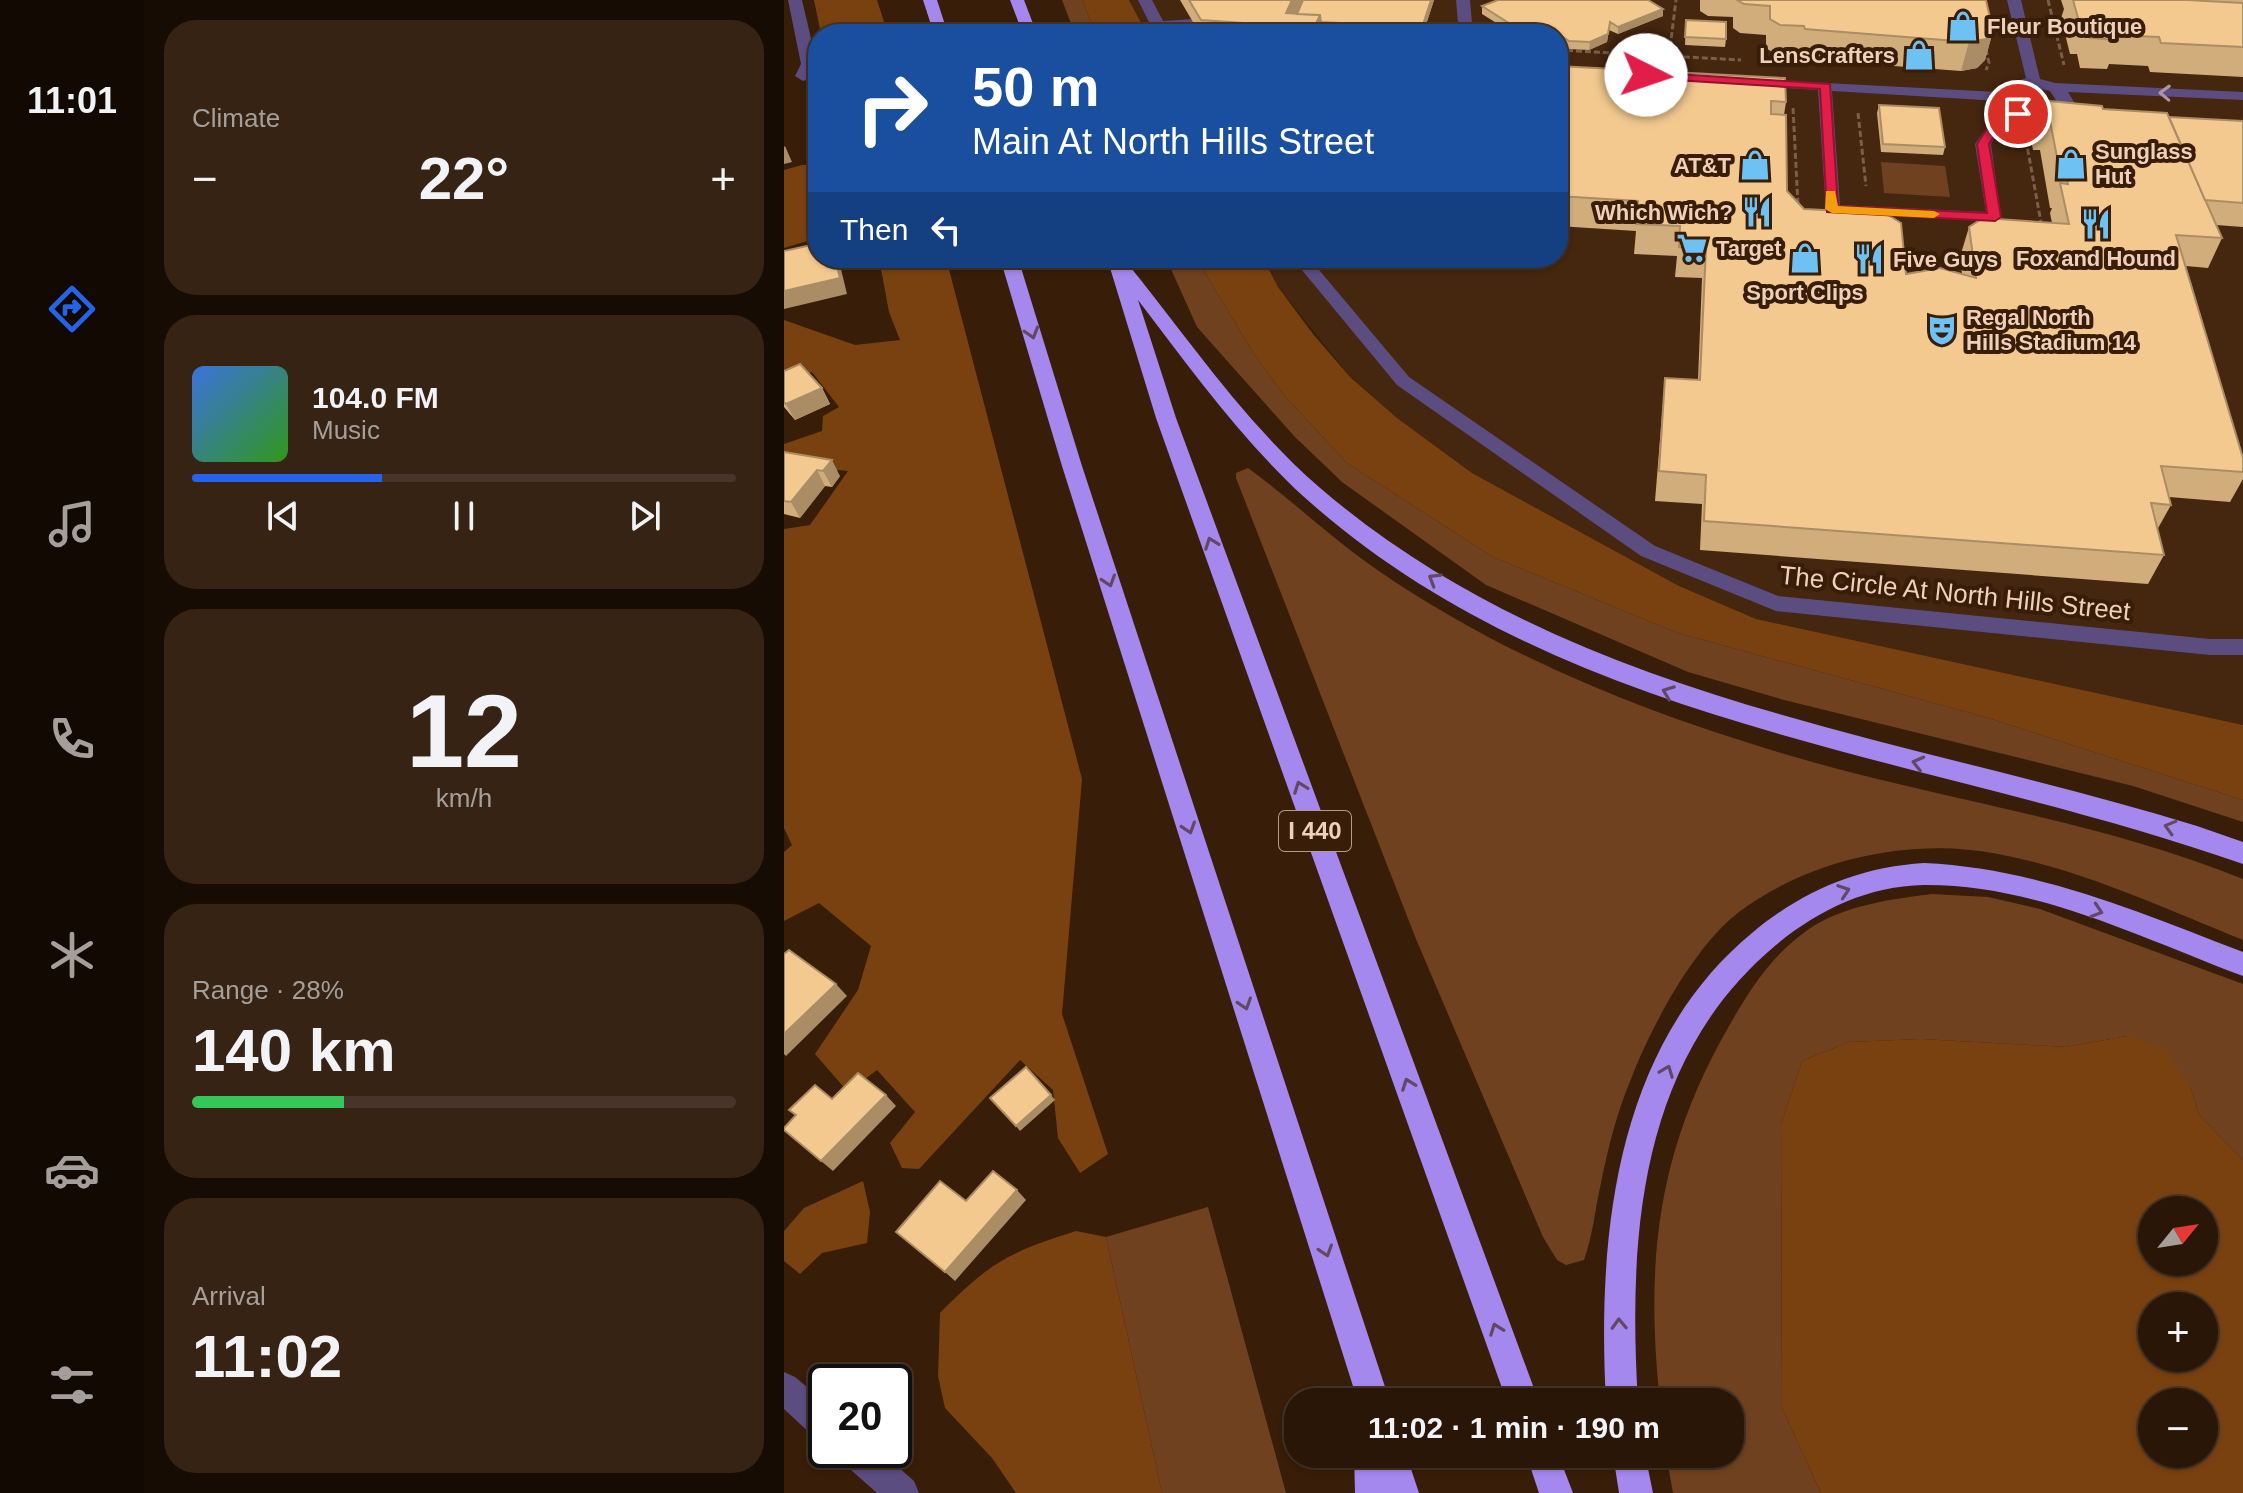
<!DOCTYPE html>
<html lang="en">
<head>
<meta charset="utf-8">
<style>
	:root { --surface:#2a1606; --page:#362314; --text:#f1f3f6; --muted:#a59f9b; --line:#463528; --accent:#2563eb }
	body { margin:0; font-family:Arial,sans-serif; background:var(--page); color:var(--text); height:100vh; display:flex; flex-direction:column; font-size:30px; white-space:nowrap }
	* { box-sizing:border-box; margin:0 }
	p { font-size:26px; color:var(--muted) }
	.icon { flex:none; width:44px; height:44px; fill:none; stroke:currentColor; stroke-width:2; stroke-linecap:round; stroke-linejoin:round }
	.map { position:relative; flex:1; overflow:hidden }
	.panel { display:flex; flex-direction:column; gap:20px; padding:20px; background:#170c03; width:640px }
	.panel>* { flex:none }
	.hud { position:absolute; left:24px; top:24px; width:760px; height:244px; border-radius:32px; box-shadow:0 2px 6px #0004,0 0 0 2px var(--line); background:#1a4fa0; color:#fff; overflow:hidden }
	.needle { width:52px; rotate:60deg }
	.tools { position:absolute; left:1354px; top:1196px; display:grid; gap:16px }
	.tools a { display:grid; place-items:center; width:80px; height:80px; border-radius:50%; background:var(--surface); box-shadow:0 2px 6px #0004,0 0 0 2px var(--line); font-size:40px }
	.speed { position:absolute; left:24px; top:1364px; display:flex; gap:16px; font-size:40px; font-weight:700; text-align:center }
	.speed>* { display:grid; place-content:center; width:104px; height:104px; border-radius:50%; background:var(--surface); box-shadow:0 2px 6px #0004,0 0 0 2px var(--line); line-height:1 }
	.speed .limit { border:4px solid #111; border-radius:12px; background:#fff; color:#111 }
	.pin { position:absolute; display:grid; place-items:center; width:68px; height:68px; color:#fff; margin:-34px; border:4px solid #fff; border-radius:50%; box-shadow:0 2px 8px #0007 }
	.me { position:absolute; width:88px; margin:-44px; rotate:94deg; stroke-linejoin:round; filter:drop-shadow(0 0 6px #0008) }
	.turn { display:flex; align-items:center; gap:28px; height:168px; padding:0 32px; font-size:36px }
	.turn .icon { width:104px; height:104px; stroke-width:2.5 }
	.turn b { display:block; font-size:56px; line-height:68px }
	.then { display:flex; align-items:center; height:76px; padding:0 32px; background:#0003; gap:16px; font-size:30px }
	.big { font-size:60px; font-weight:800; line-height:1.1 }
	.panel .card { flex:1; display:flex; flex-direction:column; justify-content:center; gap:12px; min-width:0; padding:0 28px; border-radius:32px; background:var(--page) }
	.panel .dial { align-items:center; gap:0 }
	.dial b { font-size:104px; line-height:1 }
	.song { display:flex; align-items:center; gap:24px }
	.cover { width:96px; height:96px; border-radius:12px; background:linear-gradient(135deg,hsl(220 70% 55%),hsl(110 70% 35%)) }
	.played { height:8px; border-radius:4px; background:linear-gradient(90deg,var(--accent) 35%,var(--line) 35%) }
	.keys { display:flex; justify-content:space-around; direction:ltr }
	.heat { display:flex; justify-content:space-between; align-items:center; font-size:44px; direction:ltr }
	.charge { height:12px; border-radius:6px; background:linear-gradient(90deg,#34c759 28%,var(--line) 0) }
	.trip { position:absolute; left:500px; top:1388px; width:460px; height:80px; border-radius:32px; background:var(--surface); box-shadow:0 2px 6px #0004,0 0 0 2px var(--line); font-weight:800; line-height:80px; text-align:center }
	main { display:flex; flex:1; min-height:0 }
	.dock { display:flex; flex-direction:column; width:144px; justify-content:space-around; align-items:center; background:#110902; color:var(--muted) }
	.dock .icon { width:56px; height:56px }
	.dock .selected { color:var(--accent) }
	.dock b { font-size:36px; color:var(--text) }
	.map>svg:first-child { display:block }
</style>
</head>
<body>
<main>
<nav class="dock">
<b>11:01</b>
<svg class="icon selected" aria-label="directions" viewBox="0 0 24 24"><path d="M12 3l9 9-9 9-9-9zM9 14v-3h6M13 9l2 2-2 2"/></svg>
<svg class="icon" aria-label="music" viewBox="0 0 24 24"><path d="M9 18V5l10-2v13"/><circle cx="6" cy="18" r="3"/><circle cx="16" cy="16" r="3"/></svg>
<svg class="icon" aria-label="phone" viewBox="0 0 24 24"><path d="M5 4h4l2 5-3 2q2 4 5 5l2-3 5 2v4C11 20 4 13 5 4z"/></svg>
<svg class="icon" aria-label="climate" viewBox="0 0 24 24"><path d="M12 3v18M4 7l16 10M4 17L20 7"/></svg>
<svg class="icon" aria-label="car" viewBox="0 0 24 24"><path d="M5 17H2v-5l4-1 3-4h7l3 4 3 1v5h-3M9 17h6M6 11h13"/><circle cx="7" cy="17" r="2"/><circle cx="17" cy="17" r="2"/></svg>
<svg class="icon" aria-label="filters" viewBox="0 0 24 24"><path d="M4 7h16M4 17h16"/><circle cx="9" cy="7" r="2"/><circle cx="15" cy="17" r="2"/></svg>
</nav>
<section class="panel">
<div class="card"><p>Climate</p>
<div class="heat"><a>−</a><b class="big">22°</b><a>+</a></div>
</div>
<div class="card">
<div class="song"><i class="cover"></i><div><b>104.0 FM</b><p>Music</p></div></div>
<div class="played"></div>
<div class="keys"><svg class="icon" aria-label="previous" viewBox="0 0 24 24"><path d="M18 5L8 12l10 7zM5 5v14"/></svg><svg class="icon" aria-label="pause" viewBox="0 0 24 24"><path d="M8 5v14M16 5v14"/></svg><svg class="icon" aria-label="next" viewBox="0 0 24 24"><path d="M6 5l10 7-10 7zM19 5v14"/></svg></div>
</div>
<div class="card dial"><b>12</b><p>km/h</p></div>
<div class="card"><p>Range · 28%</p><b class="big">140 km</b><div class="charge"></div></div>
<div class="card"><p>Arrival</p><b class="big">11:02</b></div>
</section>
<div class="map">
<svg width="1459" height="1493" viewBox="0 0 1459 1493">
	<rect width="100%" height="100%" fill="#381d08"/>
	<path fill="#45260f" d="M345,0h1114v725l-487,-106 -77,-33 -207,-113 -75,-55 -47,-41 -72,-90 -15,-29h295v-224h-411z"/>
	<g fill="#6f411f">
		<path d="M278,0h20l14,34h-21z"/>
		<path d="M1097,162l64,4 5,31 -66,-4z"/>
		<path d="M382,258h30l58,96 29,40 64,69 146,94 185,76 307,84 258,83v22l-110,-36 -349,-86 -96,-28 -202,-87 -144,-103 -48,-46 -97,-109z"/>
		<path d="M464,468c44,32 83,70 128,101 124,86 268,144 412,186 151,45 308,64 455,124v61c-80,-32 -160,-70 -245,-86 -87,-17 -188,5 -259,58 -45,34 -88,115 -108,167 -14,33 -23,69 -30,104 -6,26 -8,52 -17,77l-18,5 -9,-5 -14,-23 -127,-298 -180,-461v-5z"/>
		<path d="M1148,894l56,3 52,12 203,75v176l-44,-45 -8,-26 -64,-53 -61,11 -145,-8 -72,3 -47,19 -21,63 1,284 39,85h-148l-7,-39h64v-52h-70c-15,-141 -3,-251 69,-376 20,-35 42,-70 76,-94 34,-26 86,-33 127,-38z"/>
		<path d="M424,1207l78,286h-124l-56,-256z"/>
	</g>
	<g fill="#7a4110" fill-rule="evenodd">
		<path d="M30,0h63l11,34h-67z"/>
		<path d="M298,0h47l18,34h-51z"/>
		<path d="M18,165h12l4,67 -7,8 -27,8v-78z"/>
		<path d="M90,258h72l136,521 -20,235 46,140 -28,19 -22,-35 -5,-48 -33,-30 -101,109 -17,-1 -12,-25 25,-31 -38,-42 -29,22 -33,-38 43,-64 13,-44 -52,-43 -35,18v-69l8,-7 -8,-17v-299l26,-4 38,-54 -64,-6v-21l38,-13 1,-15 16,-9 -27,-35 -28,14v-66l71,25 45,-5 -11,-28 -8,-43z"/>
		<path d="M412,258h67l15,29 35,47 37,43 47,41 75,55 207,113 77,33 487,106v75l-258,-83 -307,-84 -185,-76 -146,-94 -64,-69 -29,-40z"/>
		<path d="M1343,1036l37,12 27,41 8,26 44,45v333h-422l-39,-85 -1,-284 21,-63 47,-19 72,-3 145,8zM1368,1210h52v52h-52zM1368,1306h52v52h-52zM1368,1402h52v52h-52z"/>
		<path d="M79,1181l7,31 -3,31 -45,10 -22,21 -16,-13v-30l20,-23z"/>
		<path d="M292,1231l30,6 56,256h-146l-24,-35 -47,-50 -7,-32 2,-63c49,-50 69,-61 136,-82z"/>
	</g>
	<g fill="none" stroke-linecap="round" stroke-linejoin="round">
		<g stroke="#7a5e49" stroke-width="3" stroke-dasharray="6 3" stroke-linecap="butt">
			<path d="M1264,0l16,65"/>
			<path d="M713,25l13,9"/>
			<path d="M1202,49l3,14 -3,7"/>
			<path d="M774,50l183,10"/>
			<path d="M885,56l7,-56"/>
			<path d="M1009,108l5,97"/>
			<path d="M1074,113l8,73"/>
			<path d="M1242,140l16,88"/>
		</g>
		<g fill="#5b4d80" fill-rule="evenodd">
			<path d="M354,0h14l11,21 31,-2 7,4 -7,4 -27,2 2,5h-14z"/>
			<path d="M672,0h14l2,23 8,11h-14l-8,-11z"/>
			<path d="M1223,0h14l19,79 15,4 188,9v8l-175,-8 6,10c-12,28 -51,9 -72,25 -4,4 -8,12 -11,17l10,76 -175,-8 -8,-122 -63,-4 -5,-1v-6l248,13 2,-4 26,-10zM1242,86l24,5 9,14c-16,9 -42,7 -47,-12zM1048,91l168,10 14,12 -22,8 -17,23 11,68 -146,-7z"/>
			<path d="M508,258h17l100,119 246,169 123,50 432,43h33v16h-33l-434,-44 -135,-55 -244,-171z"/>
		</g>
		<g fill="#5b4d80" fill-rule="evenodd">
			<path d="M4,0h14l15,64 -9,15 -5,2 -8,-5 6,-12z"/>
			<path d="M0,1372l11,5 31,26v38l-12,-4 -30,-28z"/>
			<path d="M54,1450h41l35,31 5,12h-42l-35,-31z"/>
		</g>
		<g fill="#a488ed" fill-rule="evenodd">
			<path d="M139,0h14l11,34h-14z"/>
			<path d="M226,0h14l13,34h-14z"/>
			<path d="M216,258h18l64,208 308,936h-32l-296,-936z"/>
			<path d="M323,258h16c63,77 120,163 196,229 249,214 576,246 878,339l46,16v22c-317,-112 -679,-133 -940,-368 -63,-58 -113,-128 -165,-196l38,118 363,984h-32l-351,-984z"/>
			<path d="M1140,863c113,5 215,49 319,89v24c-102,-38 -207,-92 -319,-91 -56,1 -106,25 -148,60 -137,114 -148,291 -138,457h-32c-9,-166 9,-356 146,-469 50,-42 107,-66 172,-70z"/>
			<path d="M570,1454h52l13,39h-64z"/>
			<path d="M742,1454h32l15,39h-34z"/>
			<path d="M829,1454h32l8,39h-34z"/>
		</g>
	</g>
	<g fill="#d1ad7b">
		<path d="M396,0h254l-11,34h-91l4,-3 -14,-1v4h-122z"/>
		<path d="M916,0h286l7,31 -8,29 -8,8 -16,3 -161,-12v-4l-25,-1 -9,-6v-13l-26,-2 -7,-5v-11l-25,-1 -8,-5z"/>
		<path d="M1277,0h182v77l-93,-5 -2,-6 -39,-2 -2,5 -27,-1 -3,-14h-7l-9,-36 3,-9z"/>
		<path d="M698,6l181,3v7l-45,18 -9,-4 -2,12 -18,8 -20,-1 -11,-6v-9h-44l-32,-20z"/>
		<path d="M902,20l40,19 -1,8 -40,-2z"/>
		<path d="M774,66l228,36 -2,13 3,76 17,18 102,65h56l-2,-17 9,-30 83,-4 -2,-10 2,-5h-2l-10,-58h-7l-4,-20 9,-30 65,9 66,8 74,4v106l-27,-2 6,13 -14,30 -22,-2 57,192v21l-13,23 -61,-5 2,8 -14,25 7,25 -16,29 -448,-34 2,-46 -47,-3 10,-123 33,2 4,-102 -27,-1 2,-21 -43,-2 2,-23 -78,-5z"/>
		<path d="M1095,105l66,42 -2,8 -62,-3 -4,-39z"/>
		<path d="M0,371l38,17 8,16 -35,16 -11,-13z"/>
		<path d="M0,452l56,24 -8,11 -7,-1 -25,32 -16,-4z"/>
	</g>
	<g fill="#aa8d64">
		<path d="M508,0h12l-11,27 -7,-14z"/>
		<path d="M647,0h3l-11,34h-3z"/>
		<path d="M879,9v7l-45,18v-7z"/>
		<path d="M536,15l2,19h-7l-1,-6z"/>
		<path d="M826,22l-3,20 -18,8 1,-8z"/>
		<path d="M1209,31l-8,29 -8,8 -16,3 8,-29z"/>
		<path d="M1,146l7,16 -8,2v-17z"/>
		<path d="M51,258h3l1,3 8,33 -63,15v-18z"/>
		<path d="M38,388l8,16 -35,16 -9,-16z"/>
		<path d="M48,460l8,16 -8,11 -9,-16z"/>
		<path d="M33,470l8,16 -25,32 -9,-16z"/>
		<path d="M52,984l11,12 -61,60 -2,-2v-20z"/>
		<path d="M102,1095l10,11 -63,65 -12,-10z"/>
		<path d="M267,1095l4,5 -35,31 -4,-5z"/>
		<path d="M233,1190l9,10 -71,81 -10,-9z"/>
	</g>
	<g fill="#f3c98f" stroke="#aa8d64" stroke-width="2">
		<path d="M405,0h103l-6,13 34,2 -6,13 -113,-8z"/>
		<path d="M519,0h128l-11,34h-88l3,-2 4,-9 -18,-1 -1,-7 -23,-1z"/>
		<path d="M714,0h150l15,9 -45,18 -8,-5 -2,12 -18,8 -21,-1 -11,-7h-32l-44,-28z"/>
		<path d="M953,0h249l7,31 -7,8 -17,3 -164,-13 -1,-3 -24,-1 -10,-6v-13l-26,-2z"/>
		<path d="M1289,0h114l56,3v44l-82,-4 -2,-6 -43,-2 2,5 -28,-2 -4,-13h-6z"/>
		<path d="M902,20l40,2v17l-41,-2z"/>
		<path d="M774,66l227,12 1,24 -15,-1v13l15,1 1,76 17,18 81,4 16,10 5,51 34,-6 36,10 -7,-51 14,-9 86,6 -9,-41 8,1 -1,-6h-6l-11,-57 -7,-1 -5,-20 64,6 1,3 64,4 55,125 -46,-3 67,223v14l-82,-6 10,39 -20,-2 13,52 -460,-34 2,-46 -47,-4 6,-93 35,2 6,-132 -27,-1 1,-21 -44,-2 2,-23 -80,-5z"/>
		<path d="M1095,105l60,3 6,39 -62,-3z"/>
		<path d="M1385,117l74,4v82l-38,-3z"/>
		<path d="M32,244l1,4h1v10h17l5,20 -56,13v-40z"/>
		<path d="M16,364l22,24 -36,16 -2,-2v-31z"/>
		<path d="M0,452l48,8 -9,11 -6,-1 -26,32 -7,-1z"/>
		<path d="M5,950l47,34 -52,50v-80z"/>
		<path d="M242,1067l25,28 -35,31 -26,-28z"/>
		<path d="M74,1073l28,22 -65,66 -37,-31v-2l12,-13 -7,-5 26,-25 17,14z"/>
		<path d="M209,1171l24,19 -72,82 -49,-40 44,-51 26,20z"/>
	</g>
	<defs><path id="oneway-chevron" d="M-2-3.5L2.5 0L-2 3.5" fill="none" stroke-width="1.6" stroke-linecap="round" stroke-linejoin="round" transform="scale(2)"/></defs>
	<use stroke="#ac95a0" href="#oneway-chevron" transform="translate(1381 93) rotate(-178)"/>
	<g stroke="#634864">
		<use href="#oneway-chevron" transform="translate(248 333) rotate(73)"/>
		<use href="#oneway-chevron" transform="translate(427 543) rotate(-110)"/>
		<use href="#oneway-chevron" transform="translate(650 579) rotate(-149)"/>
		<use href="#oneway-chevron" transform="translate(325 581) rotate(72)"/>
		<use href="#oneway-chevron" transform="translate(884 692) rotate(-159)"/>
		<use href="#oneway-chevron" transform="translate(1134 763) rotate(-166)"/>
		<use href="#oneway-chevron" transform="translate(516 787) rotate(-110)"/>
		<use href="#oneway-chevron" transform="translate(1386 827) rotate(-164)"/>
		<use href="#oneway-chevron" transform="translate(405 828) rotate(72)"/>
		<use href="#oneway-chevron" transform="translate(1060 891) rotate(-19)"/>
		<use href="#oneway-chevron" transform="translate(1313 911) rotate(18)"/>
		<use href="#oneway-chevron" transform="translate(461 1004) rotate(72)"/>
		<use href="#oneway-chevron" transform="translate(883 1071) rotate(-69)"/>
		<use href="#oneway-chevron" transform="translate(624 1084) rotate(-110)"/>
		<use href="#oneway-chevron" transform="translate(542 1251) rotate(72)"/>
		<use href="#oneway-chevron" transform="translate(835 1324) rotate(-92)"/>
		<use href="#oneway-chevron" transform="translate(712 1329) rotate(-110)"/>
	</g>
	<path fill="#e11d48" stroke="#92132f" stroke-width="2" d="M862,72l184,12 8,122 149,7 -10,-69 15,-23 30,-9v5l-21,9 -12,18 12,73 -6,4 -168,-9 -7,-123 -178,-11v-5z"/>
	<path fill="#f59e0b" d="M1042,191h9l3,15 96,5 6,3 -6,4 -102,-5 -7,-4z"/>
	<defs>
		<g id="shop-bare" transform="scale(2.4)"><path d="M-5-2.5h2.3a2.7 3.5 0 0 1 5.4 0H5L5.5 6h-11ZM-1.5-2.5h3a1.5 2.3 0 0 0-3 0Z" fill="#6dc2f3" stroke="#381d08" stroke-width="2.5" paint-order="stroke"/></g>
		<g id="restaurant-bare" transform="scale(2.4)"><path d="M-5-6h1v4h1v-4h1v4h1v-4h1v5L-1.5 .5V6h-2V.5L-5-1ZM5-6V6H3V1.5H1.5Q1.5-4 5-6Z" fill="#6dc2f3" stroke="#381d08" stroke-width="2.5" paint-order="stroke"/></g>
		<g id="supermarket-bare" transform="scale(2.4)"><path d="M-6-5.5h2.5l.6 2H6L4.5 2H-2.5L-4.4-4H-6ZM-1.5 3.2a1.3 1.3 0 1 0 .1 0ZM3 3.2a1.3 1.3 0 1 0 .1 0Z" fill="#6dc2f3" stroke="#381d08" stroke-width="2.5" paint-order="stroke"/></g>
		<g id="theatre-bare" transform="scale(2.4)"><path d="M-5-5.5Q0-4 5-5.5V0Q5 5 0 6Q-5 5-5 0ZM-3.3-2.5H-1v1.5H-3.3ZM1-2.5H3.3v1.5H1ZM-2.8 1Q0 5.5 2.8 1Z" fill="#6dc2f3" stroke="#381d08" stroke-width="2.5" paint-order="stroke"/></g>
	</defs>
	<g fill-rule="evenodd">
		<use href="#shop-bare" x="1179" y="26"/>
		<use href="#shop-bare" x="1135" y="55"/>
		<use href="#shop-bare" x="1287" y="164"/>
		<use href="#shop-bare" x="971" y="165"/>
		<use href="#restaurant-bare" x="973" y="212"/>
		<use href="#restaurant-bare" x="1312" y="224"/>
		<use href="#supermarket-bare" x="908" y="248"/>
		<use href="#shop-bare" x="1021" y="258"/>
		<use href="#restaurant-bare" x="1085" y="259"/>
		<use href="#theatre-bare" x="1158" y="330"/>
	</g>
	<g text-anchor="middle" stroke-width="8" stroke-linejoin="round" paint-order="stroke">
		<g font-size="22" font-weight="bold" fill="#efd0bb" stroke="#381d08" text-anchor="start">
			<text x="1203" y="34">Fleur Boutique</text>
			<text x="1111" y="63" text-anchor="end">LensCrafters</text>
			<text x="1311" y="159">Sunglass<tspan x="1311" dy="25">Hut</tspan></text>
			<text x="947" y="173" text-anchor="end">AT&amp;T</text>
			<text x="949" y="220" text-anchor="end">Which Wich?</text>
			<text x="932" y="256">Target</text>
			<text x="1312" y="266" text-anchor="middle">Fox and Hound</text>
			<text x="1109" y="267">Five Guys</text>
			<text x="1021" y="300" text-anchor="middle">Sport Clips</text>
			<text x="1182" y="325">Regal North<tspan x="1182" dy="25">Hills Stadium 14</tspan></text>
		</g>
		<rect fill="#381d08" stroke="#b89a85" stroke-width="2" x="495" y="811" width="72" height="40" rx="6"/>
		<g font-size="24" font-weight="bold" fill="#efd0bb">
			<text x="531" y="839">I 440</text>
		</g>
		<g font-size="26" fill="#efd0bb" stroke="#381d08">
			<text transform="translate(1171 593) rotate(6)" y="9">The Circle At North Hills Street</text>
		</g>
	</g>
</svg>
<div class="tools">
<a><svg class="needle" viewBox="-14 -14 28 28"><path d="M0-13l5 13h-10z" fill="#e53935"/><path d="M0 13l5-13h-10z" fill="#a59f9b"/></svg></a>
<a>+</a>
<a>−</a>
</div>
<div class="speed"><div class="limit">20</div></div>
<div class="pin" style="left:1234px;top:114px;background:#d93025"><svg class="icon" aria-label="arrive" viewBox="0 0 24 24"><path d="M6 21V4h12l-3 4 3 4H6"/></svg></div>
<svg class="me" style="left:862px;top:75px" viewBox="-20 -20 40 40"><circle r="19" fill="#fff"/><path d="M0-13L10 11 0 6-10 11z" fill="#e11d48"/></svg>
<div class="trip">11:02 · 1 min · 190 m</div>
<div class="hud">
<div class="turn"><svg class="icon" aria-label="right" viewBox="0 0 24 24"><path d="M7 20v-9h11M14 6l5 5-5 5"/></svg><div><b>50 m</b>Main At North Hills Street</div></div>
<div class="then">Then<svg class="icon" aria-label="left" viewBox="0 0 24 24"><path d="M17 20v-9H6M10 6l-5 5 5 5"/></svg></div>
</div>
</div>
</main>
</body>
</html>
